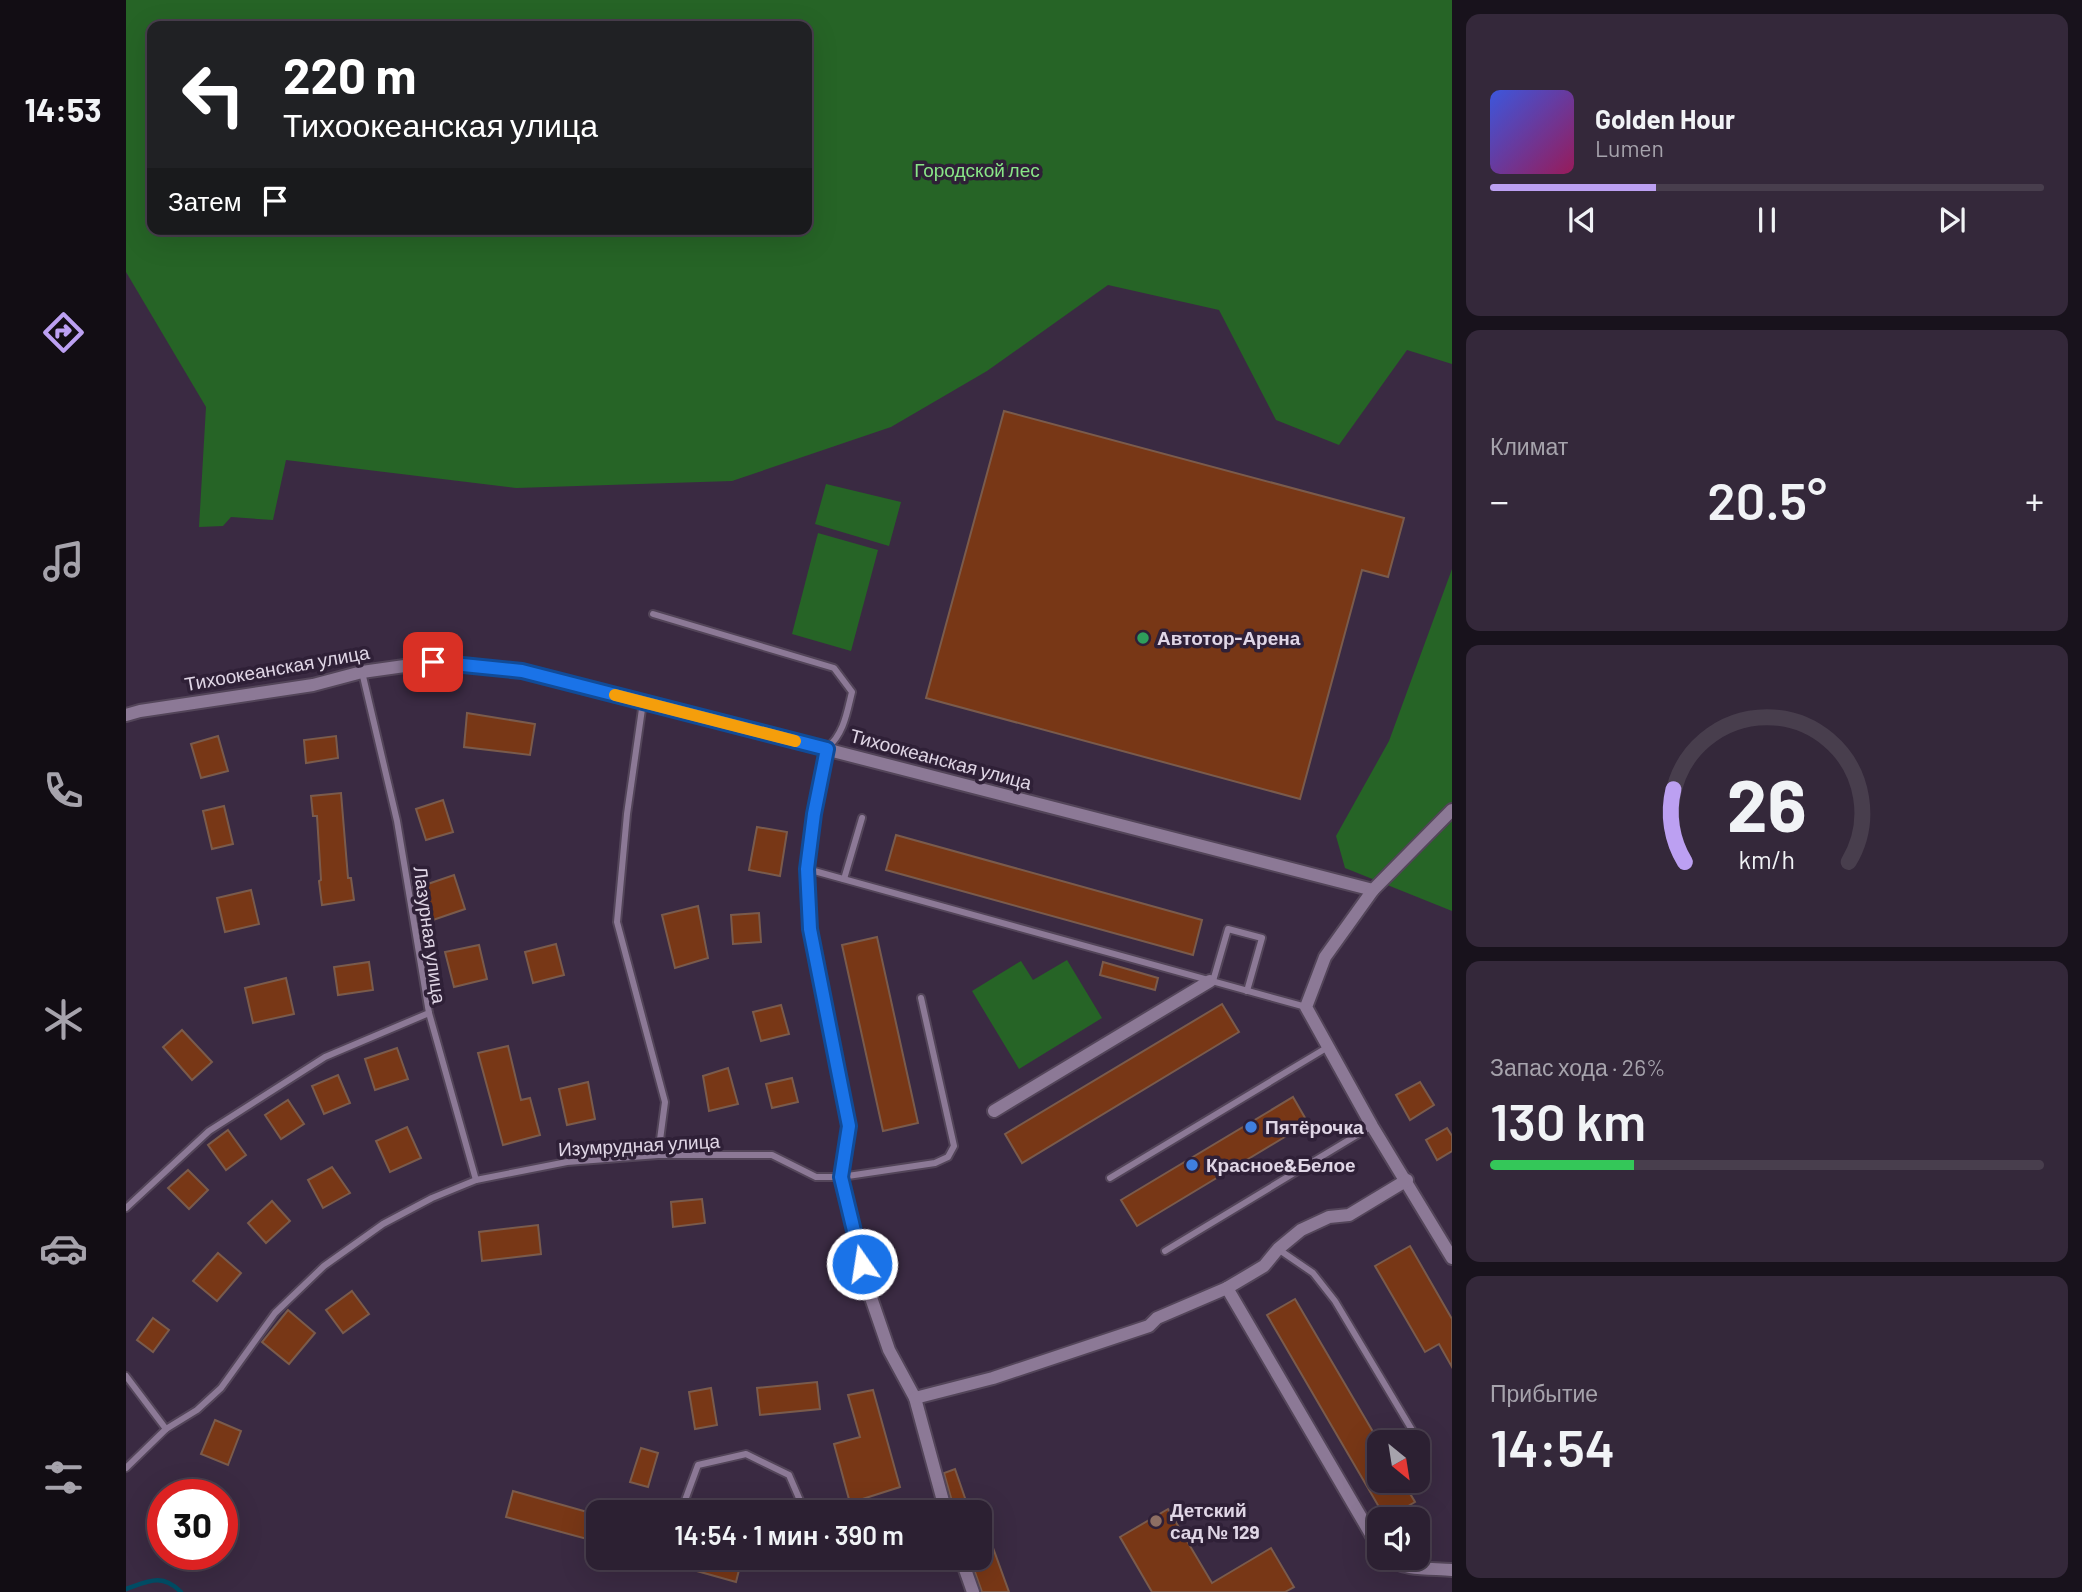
<!DOCTYPE html>
<html lang="ru">
<head>
<meta charset="utf-8">
<style>
	:root { --surface:#2c2032; --page:#34283a; --text:#f1f3f6; --muted:#a6a3ac; --line:#483e4d; --accent:#bca0f2 }
	body { margin:0; font-family:Barlow,sans-serif; background:var(--page); color:var(--text); height:100vh; display:flex; flex-direction:column; font-size:26px; white-space:nowrap }
	* { box-sizing:border-box; margin:0 }
	p { font-size:23px; color:var(--muted) }
	.icon { flex:none; width:38px; height:38px; fill:none; stroke:currentColor; stroke-width:2; stroke-linecap:round; stroke-linejoin:round }
	.map { position:relative; flex:1; overflow:hidden }
	.panel { display:flex; flex-direction:column; gap:14px; padding:14px; background:#18121c; width:630px }
	.panel>* { flex:none }
	.top-card { position:absolute; left:21px; top:21px; width:665px; height:214px; border-radius:14px; box-shadow:0 7px 28px #0002,0 0 0 2px var(--line); background:#202124; color:#fff; overflow:hidden }
	.needle { width:46px; rotate:150deg }
	.fabs { position:absolute; left:1241px; top:1430px; display:grid; gap:14px }
	.fabs a { display:grid; place-items:center; width:63px; height:63px; border-radius:14px; background:var(--surface); box-shadow:0 7px 28px #0002,0 0 0 2px var(--line); font-size:35px }
	.speed { position:absolute; left:21px; top:1479px; display:flex; gap:14px; font-size:35px; font-weight:700; text-align:center }
	.speed>* { display:grid; place-content:center; width:91px; height:91px; border-radius:50%; background:var(--surface); box-shadow:0 7px 28px #0002,0 0 0 2px var(--line); line-height:1 }
	.speed .limit { border:10px solid #d22; background:#fff; color:#111 }
	.pin { position:absolute; display:grid; place-items:center; width:60px; height:60px; color:#fff; margin:-30px; border-radius:14px; box-shadow:0 4px 10px #0006 }
	.me { position:absolute; width:77px; margin:-38px; rotate:347deg; stroke-linejoin:round; filter:drop-shadow(0 0 5px #0008) }
	.turn { display:flex; align-items:center; gap:24px; height:147px; padding:0 21px; font-size:32px }
	.turn .icon { width:91px; height:91px; stroke-width:2.5 }
	.turn b { display:block; font-size:49px; line-height:60px }
	.then { display:flex; align-items:center; height:66px; padding:0 21px; background:#0003; gap:14px; font-size:26px }
	.big { font-size:52px; font-weight:600; line-height:1.1 }
	.panel .widget { flex:1; display:flex; flex-direction:column; justify-content:center; gap:10px; min-width:0; padding:0 24px; border-radius:14px; background:var(--page) }
	.panel .dial { align-items:center; gap:0 }
	.dial svg { height:182px; overflow:visible; fill:none; stroke:var(--line); stroke-width:7; stroke-linecap:round; text-anchor:middle }
	.dial text { fill:var(--text); stroke:none }
	.song { display:flex; align-items:center; gap:21px }
	.cover { width:84px; height:84px; border-radius:10px; background:linear-gradient(135deg,hsl(230 70% 55%),hsl(330 70% 35%)) }
	.played { height:7px; border-radius:4px; background:linear-gradient(90deg,var(--accent) 30%,var(--line) 30%) }
	.keys { display:flex; justify-content:space-around; direction:ltr }
	.heat { display:flex; justify-content:space-between; align-items:center; font-size:38px; direction:ltr }
	.charge { height:10px; border-radius:5px; background:linear-gradient(90deg,#34c759 26%,var(--line) 0) }
	.trip { position:absolute; left:460px; top:1500px; width:406px; height:70px; border-radius:14px; background:var(--surface); box-shadow:0 7px 28px #0002,0 0 0 2px var(--line); font-weight:600; line-height:70px; text-align:center }
	main { display:flex; flex:1; min-height:0 }
	.tabs { display:flex; flex-direction:column; width:126px; justify-content:space-around; align-items:center; background:#120d14; color:var(--muted) }
	.tabs .icon { width:49px; height:49px }
	.tabs .active { color:var(--accent) }
	.tabs b { font-size:32px; color:var(--text) }
	.map>svg:first-child { display:block }
</style>
</head>
<body>
<main>
<nav class="tabs">
<b>14:53</b>
<svg class="icon active" aria-label="directions" viewBox="0 0 24 24"><path d="M12 3l9 9-9 9-9-9zM9 14v-3h6M13 9l2 2-2 2"/></svg>
<svg class="icon" aria-label="music" viewBox="0 0 24 24"><path d="M9 18V5l10-2v13"/><circle cx="6" cy="18" r="3"/><circle cx="16" cy="16" r="3"/></svg>
<svg class="icon" aria-label="phone" viewBox="0 0 24 24"><path d="M5 4h4l2 5-3 2q2 4 5 5l2-3 5 2v4C11 20 4 13 5 4z"/></svg>
<svg class="icon" aria-label="climate" viewBox="0 0 24 24"><path d="M12 3v18M4 7l16 10M4 17L20 7"/></svg>
<svg class="icon" aria-label="car" viewBox="0 0 24 24"><path d="M5 17H2v-5l4-1 3-4h7l3 4 3 1v5h-3M9 17h6M6 11h13"/><circle cx="7" cy="17" r="2"/><circle cx="17" cy="17" r="2"/></svg>
<svg class="icon" aria-label="filters" viewBox="0 0 24 24"><path d="M4 7h16M4 17h16"/><circle cx="9" cy="7" r="2"/><circle cx="15" cy="17" r="2"/></svg>
</nav>
<div class="map">
<svg width="1326" height="1592" viewBox="0 0 1326 1592">
	<rect width="100%" height="100%" fill="#3a2a42"/>
	<g fill="#266426" fill-rule="evenodd">
		<path d="M0,0h1326v364l-45,-14 -68,95 -63,-25 -57,-110 -111,-25 -121,86 -96,56 -159,54 -216,7 -230,-28 -13,60 -42,-3 -8,9 -24,1 7,-120 -80,-135zM26,26h655v203h-655z"/>
		<path d="M700,484l75,18 -12,44 -74,-22z"/>
		<path d="M692,533l60,17 -27,101 -59,-17z"/>
		<path d="M1326,569v342l-107,-43 -9,-32 53,-95z"/>
		<path d="M941,960l35,58 -83,51 -47,-78 49,-30 12,19z"/>
	</g>
	<g fill="none" stroke-linecap="round" stroke-linejoin="round">
		<path stroke="#004c64" stroke-width="4.5" d="M0,1589c23,-8 36,-16 55,3"/>
	</g>
	<g fill="#783716" stroke="#7a5b4c" stroke-width="2">
		<path d="M878,411l400,107 -16,59 -26,-7 -62,229 -374,-101z"/>
		<path d="M341,713l68,11 -5,31 -66,-8z"/>
		<path d="M92,736l10,35 -27,7 -10,-34z"/>
		<path d="M210,736l2,22 -32,5 -2,-23z"/>
		<path d="M215,793l7,85h3l3,22 -32,5 -3,-24 2,-1 -4,-64h-4l-2,-20z"/>
		<path d="M317,800l10,32 -27,8 -10,-31z"/>
		<path d="M98,806l9,38 -21,5 -9,-38z"/>
		<path d="M631,827l30,5 -7,44 -31,-6z"/>
		<path d="M770,835l306,85 -9,35 -307,-85z"/>
		<path d="M328,875l11,34 -32,11 -11,-34z"/>
		<path d="M125,890l8,34 -34,8 -8,-34z"/>
		<path d="M572,906l10,52 -33,10 -13,-53z"/>
		<path d="M633,913l2,29 -28,2 -2,-29z"/>
		<path d="M751,937l41,186 -35,8 -41,-186z"/>
		<path d="M430,944l8,31 -31,8 -8,-31z"/>
		<path d="M353,945l8,34 -33,8 -9,-35z"/>
		<path d="M243,962l4,28 -35,5 -4,-28z"/>
		<path d="M977,962l55,16 -3,12 -55,-15z"/>
		<path d="M160,978l8,36 -41,9 -8,-35z"/>
		<path d="M1096,1004l17,28 -217,131 -17,-29z"/>
		<path d="M655,1005l8,29 -28,7 -8,-29z"/>
		<path d="M56,1030l30,32 -20,18 -29,-33z"/>
		<path d="M382,1046l13,54 9,-2 10,37 -37,10 -25,-92z"/>
		<path d="M271,1048l11,31 -33,11 -10,-31z"/>
		<path d="M602,1068l10,36 -29,7 -6,-35z"/>
		<path d="M212,1075l12,28 -26,11 -12,-28z"/>
		<path d="M666,1078l6,24 -26,6 -6,-24z"/>
		<path d="M462,1082l7,37 -28,6 -8,-36z"/>
		<path d="M1294,1082l14,23 -24,15 -14,-25z"/>
		<path d="M1167,1097l15,26 -171,103 -16,-26z"/>
		<path d="M162,1100l16,24 -23,15 -16,-24z"/>
		<path d="M281,1127l14,31 -31,14 -14,-31z"/>
		<path d="M1321,1128l5,8v15l-15,9 -11,-20z"/>
		<path d="M102,1130l18,25 -20,15 -18,-25z"/>
		<path d="M206,1167l18,26 -27,15 -15,-28z"/>
		<path d="M62,1170l20,20 -19,19 -21,-21z"/>
		<path d="M576,1199l3,24 -32,4 -2,-25z"/>
		<path d="M146,1201l18,20 -24,22 -18,-20z"/>
		<path d="M412,1225l3,29 -59,7 -3,-29z"/>
		<path d="M1284,1246l42,73v48l-13,-23 -14,8 -50,-86z"/>
		<path d="M92,1253l23,20 -24,28 -24,-20z"/>
		<path d="M226,1291l17,23 -26,19 -17,-23z"/>
		<path d="M1169,1299l84,143v38h23l13,22 -29,17 -119,-204z"/>
		<path d="M162,1310l27,23 -26,31 -27,-22z"/>
		<path d="M27,1318l16,12 -16,22 -16,-12z"/>
		<path d="M691,1382l3,27 -60,6 -3,-27z"/>
		<path d="M585,1388l6,37 -22,4 -6,-37z"/>
		<path d="M747,1390l27,97 -50,16 -16,-59 26,-7 -12,-42z"/>
		<path d="M89,1420l26,11 -13,34 -27,-11z"/>
		<path d="M515,1448l17,5 -10,34 -18,-5z"/>
		<path d="M829,1469l10,29 6,14h-16l-11,-39z"/>
		<path d="M387,1491l85,24v27l-92,-25z"/>
		<path d="M1042,1509l44,74 59,-35 23,39 -9,5h-133l-32,-55z"/>
		<path d="M866,1545l17,47h-27l-12,-34h10v-9z"/>
		<path d="M536,1558h80l-6,24 -75,-21z"/>
	</g>
	<g fill="none" stroke-linecap="round" stroke-linejoin="round">
		<g stroke="#534559" stroke-width="10">
			<g id="service">
				<path d="M527,614l181,54 18,24c-5,20 -8,42 -25,56"/>
				<path d="M517,702l-16,112 -10,108 48,180 -7,53"/>
				<path d="M681,869l499,138"/>
				<path d="M718,879l18,-61"/>
				<path d="M1087,981l15,-52 34,9 -15,53"/>
				<path d="M303,1013l47,167"/>
				<path d="M984,1178l218,-131"/>
				<path d="M0,1208l83,-77 116,-74 104,-44 -32,-192 -35,-149"/>
				<path d="M1152,1249l35,24 22,28 83,139"/>
				<path d="M1039,1251l207,-125"/>
				<path d="M0,1376l40,53"/>
				<path d="M0,1468l40,-39 31,-19 24,-22 54,-75 49,-47 59,-42 49,-26 44,-18 91,-18 91,-7h114l44,22h25l94,-14 13,-6 6,-11 -33,-148"/>
				<path d="M575,1512l-17,-9 14,-38 48,-11 43,21 16,37"/>
			</g>
		</g>
		<g stroke="#534559" stroke-width="16">
			<g id="minor">
				<path d="M0,715l14,-4 173,-26 49,-13 71,-10 89,9 851,219"/>
				<path d="M701,749l-13,65 -7,55 3,60 39,197 -8,51 26,109 22,64 26,48 31,114"/>
				<path d="M1326,810l-79,80 -48,67 -19,50 66,119 80,132"/>
				<path d="M868,1111l216,-130"/>
				<path d="M789,1398l78,-20 156,-52 8,-8 70,-30"/>
				<path d="M1253,1548l-152,-260 37,-22 14,-17 23,-19 28,-13 20,-2 58,-35"/>
				<path d="M835,1558l12,34"/>
				<path d="M1262,1558c16,13 44,10 64,12"/>
			</g>
		</g>
		<use href="#service" stroke="#8c7996" stroke-width="6"/>
		<use href="#minor" stroke="#8c7996" stroke-width="12"/>
	</g>
	<g fill="none" stroke-linecap="round" stroke-linejoin="round">
		<g stroke="#114b97" stroke-width="18">
			<path id="route" d="M307,662l89,9 305,78 -13,65 -7,55 3,60 39,197 -8,51 21,87"/>
		</g>
		<use href="#route" stroke="#1a73e8" stroke-width="12"/>
		<path stroke="#f59e0b" stroke-width="12" d="M489,695l180,46"/>
	</g>
	<circle fill="#2e9e5b" stroke="#2f2037" stroke-width="2.5" cx="1017" cy="638" r="7"/>
	<g fill="#3f7fe0" stroke="#2f2037" stroke-width="2.5">
		<circle cx="1125" cy="1127" r="7"/>
		<circle cx="1066" cy="1165" r="7"/>
	</g>
	<circle fill="#8d6e63" stroke="#2f2037" stroke-width="2.5" cx="1030" cy="1521" r="7"/>
	<g text-anchor="middle" stroke-width="7" stroke-linejoin="round" paint-order="stroke">
		<g font-size="19" fill="#89e587" stroke="#2f2037">
			<text x="851" y="177">Городской лес</text>
		</g>
		<g font-size="19" font-weight="bold" fill="#e0d6e6" stroke="#2f2037" text-anchor="start">
			<text x="1031" y="645">Автотор-Арена</text>
			<text x="1139" y="1134">Пятёрочка</text>
			<text x="1080" y="1172">Красное&amp;Белое</text>
			<text x="1044" y="1517">Детский<tspan x="1044" dy="22">сад № 129</tspan></text>
		</g>
		<g font-size="19" fill="#e0d6e6" stroke="#2f2037">
			<text transform="translate(151 668) rotate(-10)" y="7">Тихоокеанская улица</text>
			<text transform="translate(815 759) rotate(15)" y="7">Тихоокеанская улица</text>
			<text transform="translate(304 935) rotate(82)" y="7">Лазурная улица</text>
			<text transform="translate(513 1145) rotate(-3)" y="7">Изумрудная улица</text>
		</g>
	</g>
</svg>
<div class="fabs">
<a><svg class="needle" viewBox="-14 -14 28 28"><path d="M0-13l5 13h-10z" fill="#e53935"/><path d="M0 13l5-13h-10z" fill="#a6a3ac"/></svg></a>
<a><svg class="icon" aria-label="sound" viewBox="0 0 24 24"><path d="M4 9h4l5-4v14l-5-4H4zM17 9q2 3 0 6"/></svg></a>
</div>
<div class="speed"><div class="limit">30</div></div>
<div class="pin" style="left:307px;top:662px;background:#d93025"><svg class="icon" aria-label="arrive" viewBox="0 0 24 24"><path d="M6 21V4h12l-3 4 3 4H6"/></svg></div>
<svg class="me" style="left:736px;top:1264px" viewBox="-20 -20 40 40"><circle r="17" fill="#1a73e8" stroke="#fff" stroke-width="3"/><path d="M0-11L8 9 0 5-8 9z" fill="#fff"/></svg>
<div class="trip">14:54 · 1 мин · 390 m</div>
<div class="top-card">
<div class="turn"><svg class="icon" aria-label="left" viewBox="0 0 24 24"><path d="M17 20v-9H6M10 6l-5 5 5 5"/></svg><div><b>220 m</b>Тихоокеанская улица</div></div>
<div class="then">Затем<svg class="icon" aria-label="arrive" viewBox="0 0 24 24"><path d="M6 21V4h12l-3 4 3 4H6"/></svg></div>
</div>
</div>
<section class="panel">
<div class="widget">
<div class="song"><i class="cover"></i><div><b>Golden Hour</b><p>Lumen</p></div></div>
<div class="played"></div>
<div class="keys"><svg class="icon" aria-label="previous" viewBox="0 0 24 24"><path d="M18 5L8 12l10 7zM5 5v14"/></svg><svg class="icon" aria-label="pause" viewBox="0 0 24 24"><path d="M8 5v14M16 5v14"/></svg><svg class="icon" aria-label="next" viewBox="0 0 24 24"><path d="M6 5l10 7-10 7zM19 5v14"/></svg></div>
</div>
<div class="widget"><p>Климат</p>
<div class="heat"><a>−</a><b class="big">20.5°</b><a>+</a></div>
</div>
<div class="widget dial"><svg viewBox="0 0 100 80">
<path d="M14 69A42 42 0 1 1 86 69"/>
<path d="M14 69A42 42 0 0 1 9 37" stroke="#bca0f2"/>
<text x="50" y="56" font-size="32" font-weight="700">26</text>
<text x="50" y="72" font-size="11">km/h</text>
</svg></div>
<div class="widget"><p>Запас хода · 26%</p><b class="big">130 km</b><div class="charge"></div></div>
<div class="widget"><p>Прибытие</p><b class="big">14:54</b></div>
</section>
</main>
</body>
</html>
